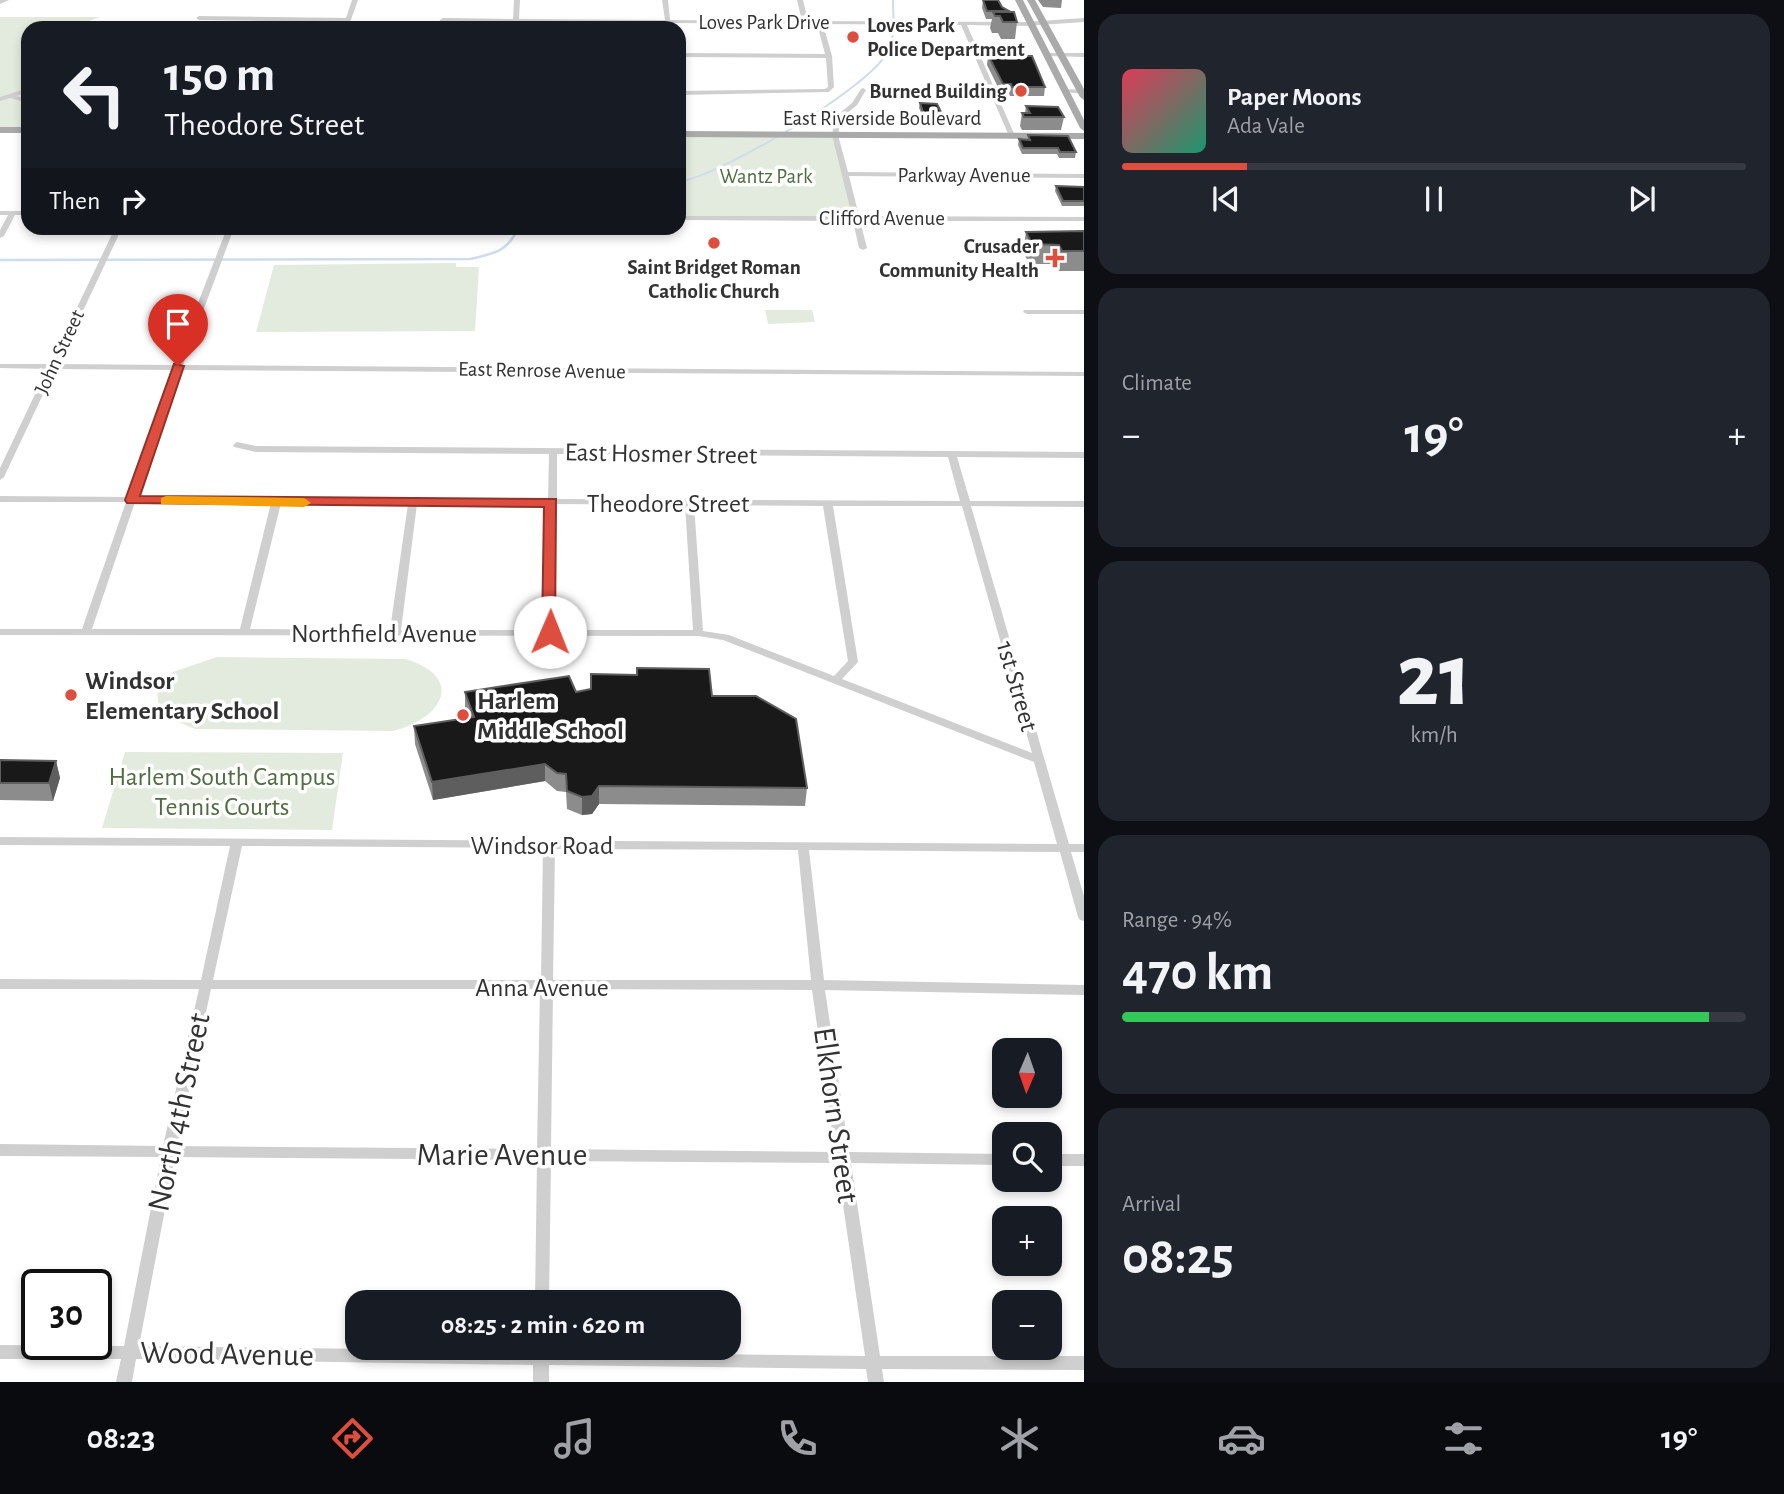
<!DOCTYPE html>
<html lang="en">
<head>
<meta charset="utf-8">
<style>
	:root { --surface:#171b24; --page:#20242c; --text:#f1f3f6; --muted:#9ea1a6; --line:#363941; --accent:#de4e3f }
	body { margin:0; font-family:"Alegreya Sans",sans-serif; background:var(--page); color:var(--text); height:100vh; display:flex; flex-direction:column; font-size:26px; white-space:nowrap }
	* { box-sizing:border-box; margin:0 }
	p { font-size:23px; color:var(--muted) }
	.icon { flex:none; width:38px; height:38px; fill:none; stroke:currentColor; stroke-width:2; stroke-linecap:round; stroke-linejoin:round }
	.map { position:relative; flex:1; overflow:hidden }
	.details { display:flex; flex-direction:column; gap:14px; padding:14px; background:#0d0f14; width:700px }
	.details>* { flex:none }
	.guide { position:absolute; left:21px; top:21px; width:665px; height:214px; border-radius:21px; box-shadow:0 4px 10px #0003; background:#171b24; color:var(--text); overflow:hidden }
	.needle { width:46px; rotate:182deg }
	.controls { position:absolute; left:992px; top:1038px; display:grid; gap:14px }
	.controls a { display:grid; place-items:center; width:70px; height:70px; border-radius:14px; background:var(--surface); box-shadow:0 4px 10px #0003; font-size:35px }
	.speed { position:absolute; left:21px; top:1269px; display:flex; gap:14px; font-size:35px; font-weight:700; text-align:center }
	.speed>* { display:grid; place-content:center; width:91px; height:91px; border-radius:50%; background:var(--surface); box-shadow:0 4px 10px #0003; line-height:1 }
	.speed .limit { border:4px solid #111; border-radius:10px; background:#fff; color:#111 }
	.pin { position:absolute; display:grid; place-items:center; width:60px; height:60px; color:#fff; margin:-72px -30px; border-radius:50% 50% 50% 0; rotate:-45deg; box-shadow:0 0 7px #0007 }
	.pin .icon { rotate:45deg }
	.me { position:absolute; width:77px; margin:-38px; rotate:1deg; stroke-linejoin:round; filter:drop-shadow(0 0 5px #0008) }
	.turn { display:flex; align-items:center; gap:24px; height:147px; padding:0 28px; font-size:32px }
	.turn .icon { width:91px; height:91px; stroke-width:2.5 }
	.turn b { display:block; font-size:49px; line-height:60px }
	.then { display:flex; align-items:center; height:66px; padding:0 28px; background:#0003; gap:14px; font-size:26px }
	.big { font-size:52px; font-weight:700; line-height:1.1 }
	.details .widget { flex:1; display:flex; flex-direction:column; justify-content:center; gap:10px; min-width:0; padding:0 24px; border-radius:21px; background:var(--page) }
	.details .dial { align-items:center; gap:0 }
	.dial b { font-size:91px; line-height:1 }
	.song { display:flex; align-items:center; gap:21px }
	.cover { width:84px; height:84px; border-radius:10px; background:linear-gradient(135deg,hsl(350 70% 55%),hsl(160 70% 35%)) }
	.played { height:7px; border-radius:4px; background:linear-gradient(90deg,var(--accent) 20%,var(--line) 20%) }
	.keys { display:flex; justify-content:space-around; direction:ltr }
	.heat { display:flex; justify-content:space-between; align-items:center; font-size:38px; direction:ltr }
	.charge { height:10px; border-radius:5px; background:linear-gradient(90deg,#34c759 94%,var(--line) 0) }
	.trip { position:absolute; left:345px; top:1290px; width:396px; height:70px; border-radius:21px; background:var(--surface); box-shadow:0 4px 10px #0003; font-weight:700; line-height:70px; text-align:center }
	.menu { display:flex; height:112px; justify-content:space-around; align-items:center; background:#090b0e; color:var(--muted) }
	.menu .icon { width:49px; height:49px }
	.menu .active { color:var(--accent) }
	.menu b { font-size:32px; color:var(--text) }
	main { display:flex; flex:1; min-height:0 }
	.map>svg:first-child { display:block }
</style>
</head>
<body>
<main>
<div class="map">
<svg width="1084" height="1382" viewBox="0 0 1084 1382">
	<rect width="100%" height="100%" fill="#fff"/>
	<g fill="#e3ebde">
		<path d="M0,17h100l-14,5 -4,6h-54v99l-28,1z"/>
		<path d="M679,134l156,1 18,83h-172z"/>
		<path d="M456,263v4h23l-4,64 -219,1 18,-67z"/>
		<path d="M765,310h47l3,12 -47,2z"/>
		<path d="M217,657l189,2c61,20 35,60 -13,72l-198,-2 -24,-10 -12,-10 -2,-19 16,-18z"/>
		<path d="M125,752l218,1 -11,77 -230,-2z"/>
	</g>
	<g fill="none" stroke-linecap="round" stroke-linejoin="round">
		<path stroke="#cfdcec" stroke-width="2" d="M679,182c42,-7 187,-92 208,-129 9,-16 6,-36 6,-53"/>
		<path stroke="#cfdcec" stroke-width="2.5" d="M0,260l470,-1c23,-5 38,-7 48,-31"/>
		<g fill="#cfcfcf" fill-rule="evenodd">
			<path d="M0,0h9l-9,4z"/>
			<path d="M352,0h6l-10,28h-6l2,-6 -145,-2 -3,-2 3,-2 147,2z"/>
			<path d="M514,0h6l-1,19 146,1 -3,-20h6l2,20 132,1 -5,-21h6l5,21 217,1 59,-4v4l-59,4 -58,-1 48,111 -3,2 -3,-2 -48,-111 -138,-1 9,32 2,31 -5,5 -150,3v-4l146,-2 3,-2 -2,-29 -147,-1v-4l146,1 -8,-30 -146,-1 -3,4 -3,-4 -220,-1 -1,6h-6l2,-8 3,-2 70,1z"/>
			<path d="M1048,53h36v4l-38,-1v-2z"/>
			<path d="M28,88v4l-12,4 12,3v4l-18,-5 -10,3v-4z"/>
			<path d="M863,88l3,2 -9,15 -16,13 -3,17 10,37 236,2v4l-235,-2 10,40 225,1v4h-224l7,27 -4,2 -4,-2 -6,-27 -174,-1v-23l4,2 1,17h168l-20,-81 3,-18 17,-14 9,-14z"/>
			<path d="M1067,89l17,1v4l-19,-2v-2z"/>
			<path d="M0,211h28v4h-13l-11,21 -4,2v-8l8,-15h-8z"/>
			<path d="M115,228h7l-64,136 116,1 53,-137h7l-51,137 901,7v4l-903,-6 -44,127 411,2 1,-45 -293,-2 -22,-5 -1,-2 4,-3 19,4 828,6v6l-127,-1 13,44h114v6l-113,-1 98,338h15v8h-13l13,44v25l-4,-1 -2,-3 -18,-65 -251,-2 15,130 260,5v10l-259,-5 24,162 155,2v11l-153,-2 29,193h204v14l-202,-1 2,13h-16l-2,-13 -317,-4v17h-16v-17l-397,-6 -4,23h-16l5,-23h-121v-14l124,1 37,-189 -161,-1v-12l163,2 36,-157h-199v-10l201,1 29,-134 -230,-1v-8l1057,7 -23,-82 -311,-122 -25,-4 -698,-1v-6h82l44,-127h-126v-6l128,1 45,-127 -118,-1 -51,108 -4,3v-12l47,-99 -47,-1v-4h50zM557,454l391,3 12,44 -403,-2zM135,502l136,1 -31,126h-148zM281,503l127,1 -18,126 -140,-1zM417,504h131l-3,126h-144zM557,504l128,1 8,125h-138zM694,505l129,1 25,155 -14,15 -105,-41 -26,-4zM833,506h129l70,247 -190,-74 16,-17zM242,846l301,2 -2,132h-328zM555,849l243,1 13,130h-258zM211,989h329l-3,160 -360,-3zM553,989l259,1 23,162 -284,-3zM175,1157l362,3 -2,142h14l2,-141 286,2 28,193 -316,-4 -1,-4h-14l-1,3 -394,-5z"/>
			<path d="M1024,310h60v4h-57l-4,-2z"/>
			<rect x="1050" y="1154" width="34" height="12"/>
		</g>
		<g fill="#aaa" fill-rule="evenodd">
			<path d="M1015,0h8l61,120v11l-4,-3z"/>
			<path d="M1027,0h8l49,89v11l-4,-3z"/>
			<rect x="0" y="127" width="28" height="6"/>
			<path d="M679,131l405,2v6l-405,-2z"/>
		</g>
	</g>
	<g fill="#8c8c8c">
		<path d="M983,0l19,7 6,5 9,10 -2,17h-14l-3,-6h-6l-2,-5 2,-9h-6l-4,-11z"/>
		<path d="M1038,0h24l-1,8 -18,-1z"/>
		<path d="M988,55l57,32 -1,9h-34l-1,-3h-8l-14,-28z"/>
		<path d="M920,103l21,9 -1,5h-17l-4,-9z"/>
		<path d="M1026,106l38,11 -3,13h-39l-2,-4 2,-13h3z"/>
		<path d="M1028,135l48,17 -1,6h-16l-2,-4h-35l-4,-9 1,-6 8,1z"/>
		<path d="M1056,186l28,1v19h-22l-7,-15z"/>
		<path d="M1084,231v40h-25l-3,-7h-27l-6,-13 3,-19z"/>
		<path d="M465,692h111l136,4 95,92 -2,18 -206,-2 -7,10 -10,1 -15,-6 -1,-17 -9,-1 -12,-10 -112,19 -18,-56 -1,-18 54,-8 -3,-9z"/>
		<path d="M0,760l56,1 4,17 -7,23 -53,-1z"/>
	</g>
	<g fill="#5e5e5e">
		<path d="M56,761l4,17 -7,23 -4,-18z"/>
		<path d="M545,764v17l-112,19 -1,-18z"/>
		<path d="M599,786v18l-7,10 -10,1v-18z"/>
	</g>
	<g fill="#191919" stroke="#5e5e5e" stroke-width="2">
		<path d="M983,0h15l4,7 7,4h-22z"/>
		<path d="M993,12h21l3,10h-14l-3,-6h-5z"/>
		<path d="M988,55l44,1 13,31h-33l-1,-3h-8z"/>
		<path d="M920,103l17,1 4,8h-18z"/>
		<path d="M1026,106l32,1 6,10h-40l-2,-4h8z"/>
		<path d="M1028,135l40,1 8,16h-16l-2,-4h-35l-4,-9 11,1z"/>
		<path d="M1056,186l28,1v14h-21z"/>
		<path d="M1084,231v20h-22l-3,-6 -27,-1 -6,-12z"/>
		<path d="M637,668l72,1 3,27h44l40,23 11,69 -208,-2 -7,10 -10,1 -15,-6 -1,-17 -9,-1 -12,-9 -113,18 -18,-56 60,-9 -9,-25 104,-16 7,16 15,-3v-15l46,1z"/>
		<path d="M0,760l56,1 -7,22h-49z"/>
	</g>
	<path fill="#de4e3f" stroke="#903329" stroke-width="2" d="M174,364l10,2 -44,130 416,3 -1,137h-11l-2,-4 2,-125 -417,-4 -2,-3z"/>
	<path fill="#f59e0b" d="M166,496l138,2 7,5 -7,4 -143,-3v-6z"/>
	<g fill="#de4e3f" stroke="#fff" stroke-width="2.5">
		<circle cx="853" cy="37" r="7"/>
		<circle cx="1021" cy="91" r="7"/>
		<circle cx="714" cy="243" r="7"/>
		<path d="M1051.5 247.5h7v7h7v7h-7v7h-7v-7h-7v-7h7z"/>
		<circle cx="71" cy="695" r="7"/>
		<circle cx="463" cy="715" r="7"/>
	</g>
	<g text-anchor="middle" stroke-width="7" stroke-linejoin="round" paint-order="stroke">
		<g font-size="21" fill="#323232" stroke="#fff">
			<text x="764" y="29">Loves Park Drive</text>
			<text x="882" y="125">East Riverside Boulevard</text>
			<text x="964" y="182">Parkway Avenue</text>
			<text x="882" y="225">Clifford Avenue</text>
			<text transform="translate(59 352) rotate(-65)" y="7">John Street</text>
			<text transform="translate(542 370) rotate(1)" y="7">East Renrose Avenue</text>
		</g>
		<g font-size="21" font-weight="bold" fill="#323232" stroke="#fff" text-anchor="end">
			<text x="867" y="32" text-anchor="start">Loves Park<tspan x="867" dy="24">Police Department</tspan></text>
			<text x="1007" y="98">Burned Building</text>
			<text x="1039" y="253">Crusader<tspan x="1039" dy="24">Community Health</tspan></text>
			<text x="714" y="274" text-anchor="middle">Saint Bridget Roman<tspan x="714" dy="24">Catholic Church</tspan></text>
		</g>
		<g font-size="21" fill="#4e6d40" stroke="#fff">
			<text x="766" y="183">Wantz Park</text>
		</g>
		<g font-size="26" fill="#323232" stroke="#fff">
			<text transform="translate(661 453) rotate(1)" y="9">East Hosmer Street</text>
			<text x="668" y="512">Theodore Street</text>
			<text x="384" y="642">Northfield Avenue</text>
			<text transform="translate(1018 686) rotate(74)" y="9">1st Street</text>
			<text x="542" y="854">Windsor Road</text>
			<text x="542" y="996">Anna Avenue</text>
		</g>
		<g font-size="26" font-weight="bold" fill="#323232" stroke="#fff" text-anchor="start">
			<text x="85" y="689">Windsor<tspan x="85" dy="30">Elementary School</tspan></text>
			<text x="477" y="709">Harlem<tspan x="477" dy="30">Middle School</tspan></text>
		</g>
		<g font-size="26" fill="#4e6d40" stroke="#fff">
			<text x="222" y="785">Harlem South Campus<tspan x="222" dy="30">Tennis Courts</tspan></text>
		</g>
		<g font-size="32" fill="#323232" stroke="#fff">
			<text transform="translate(178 1112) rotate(-78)" y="11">North 4th Street</text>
			<text transform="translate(837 1115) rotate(82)" y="11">Elkhorn Street</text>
			<text x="502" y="1165">Marie Avenue</text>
			<text transform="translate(227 1353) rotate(1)" y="11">Wood Avenue</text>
		</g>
	</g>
</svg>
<div class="controls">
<a><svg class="needle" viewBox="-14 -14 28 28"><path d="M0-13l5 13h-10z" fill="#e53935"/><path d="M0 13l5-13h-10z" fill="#9ea1a6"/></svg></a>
<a><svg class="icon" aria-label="search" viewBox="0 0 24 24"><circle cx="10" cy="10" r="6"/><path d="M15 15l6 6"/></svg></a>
<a>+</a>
<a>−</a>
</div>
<div class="speed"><div class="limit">30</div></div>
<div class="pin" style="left:178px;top:366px;background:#d93025"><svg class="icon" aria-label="arrive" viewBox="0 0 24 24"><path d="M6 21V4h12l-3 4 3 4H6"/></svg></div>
<svg class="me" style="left:550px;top:632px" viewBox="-20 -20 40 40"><circle r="19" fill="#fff"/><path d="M0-13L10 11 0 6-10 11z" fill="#de4e3f"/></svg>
<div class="trip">08:25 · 2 min · 620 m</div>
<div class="guide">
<div class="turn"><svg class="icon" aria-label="left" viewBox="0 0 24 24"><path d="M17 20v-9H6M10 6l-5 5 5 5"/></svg><div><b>150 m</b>Theodore Street</div></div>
<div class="then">Then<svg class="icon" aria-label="right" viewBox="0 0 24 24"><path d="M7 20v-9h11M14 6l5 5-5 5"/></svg></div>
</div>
</div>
<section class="details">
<div class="widget">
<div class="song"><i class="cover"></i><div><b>Paper Moons</b><p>Ada Vale</p></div></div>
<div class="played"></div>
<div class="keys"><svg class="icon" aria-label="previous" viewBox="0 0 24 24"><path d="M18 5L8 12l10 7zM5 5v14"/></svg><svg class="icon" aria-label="pause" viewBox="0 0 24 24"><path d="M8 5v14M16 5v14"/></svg><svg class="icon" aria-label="next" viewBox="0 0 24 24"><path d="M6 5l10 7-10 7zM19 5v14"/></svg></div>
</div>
<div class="widget"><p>Climate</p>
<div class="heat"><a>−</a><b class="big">19°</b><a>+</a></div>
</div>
<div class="widget dial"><b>21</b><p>km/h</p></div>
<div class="widget"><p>Range · 94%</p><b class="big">470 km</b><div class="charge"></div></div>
<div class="widget"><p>Arrival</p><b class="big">08:25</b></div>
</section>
</main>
<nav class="menu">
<b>08:23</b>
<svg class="icon active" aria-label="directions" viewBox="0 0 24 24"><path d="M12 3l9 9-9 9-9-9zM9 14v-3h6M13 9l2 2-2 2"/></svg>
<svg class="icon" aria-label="music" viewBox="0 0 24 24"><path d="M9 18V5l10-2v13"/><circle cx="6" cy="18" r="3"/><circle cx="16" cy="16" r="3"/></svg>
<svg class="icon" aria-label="phone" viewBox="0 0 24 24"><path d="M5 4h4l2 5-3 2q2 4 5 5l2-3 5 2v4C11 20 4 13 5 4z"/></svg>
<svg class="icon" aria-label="climate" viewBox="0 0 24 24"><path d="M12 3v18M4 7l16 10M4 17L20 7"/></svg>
<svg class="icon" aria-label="car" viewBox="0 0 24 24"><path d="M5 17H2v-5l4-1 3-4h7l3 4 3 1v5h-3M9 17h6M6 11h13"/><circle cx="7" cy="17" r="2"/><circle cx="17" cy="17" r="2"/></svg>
<svg class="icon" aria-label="filters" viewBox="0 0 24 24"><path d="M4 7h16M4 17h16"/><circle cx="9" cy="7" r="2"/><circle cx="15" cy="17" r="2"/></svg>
<b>19°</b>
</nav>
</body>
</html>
